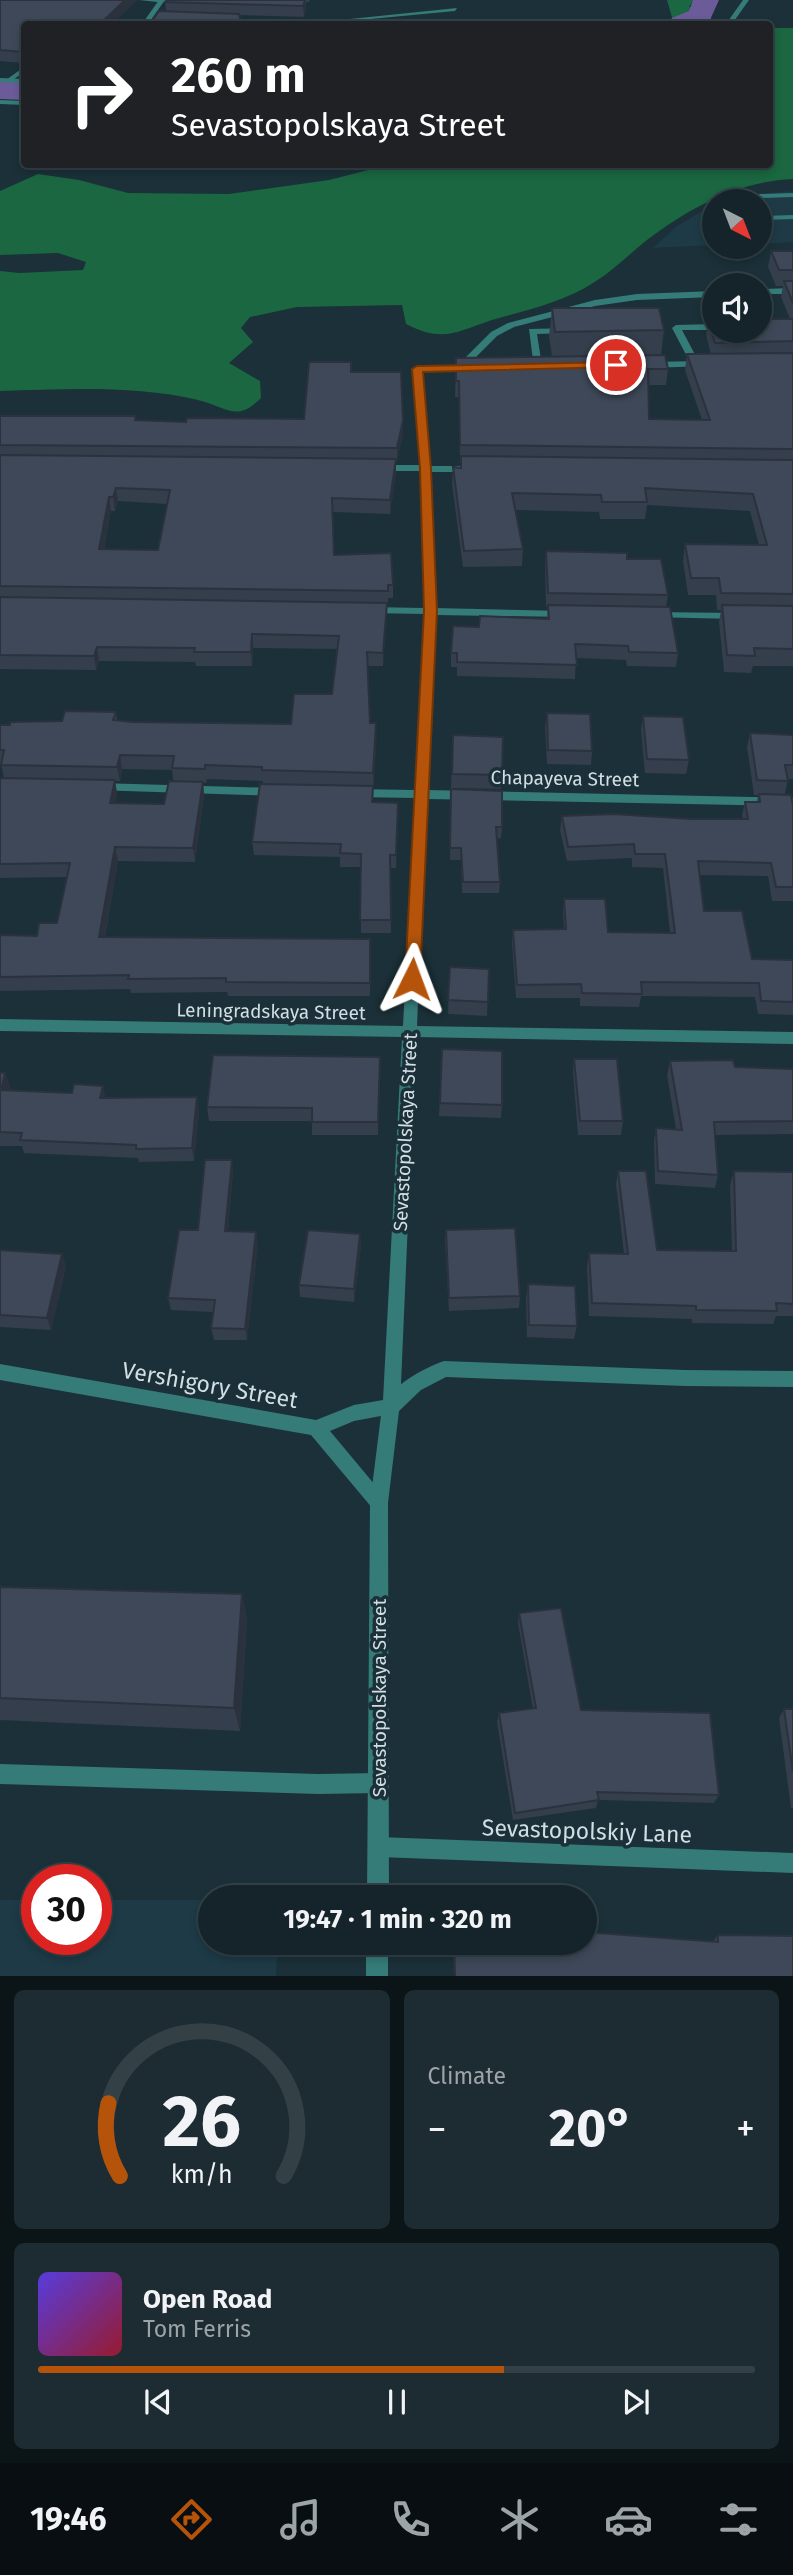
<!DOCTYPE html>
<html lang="en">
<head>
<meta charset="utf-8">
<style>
	:root { --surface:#14242a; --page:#1d2c32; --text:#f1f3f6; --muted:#9da4a8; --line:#334147; --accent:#b45309 }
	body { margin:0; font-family:"Fira Sans",sans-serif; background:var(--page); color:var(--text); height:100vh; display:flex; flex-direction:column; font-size:26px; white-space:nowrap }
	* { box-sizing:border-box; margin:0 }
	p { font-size:23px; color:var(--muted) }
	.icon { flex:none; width:38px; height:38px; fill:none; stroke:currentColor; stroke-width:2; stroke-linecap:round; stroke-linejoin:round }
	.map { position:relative; height:1976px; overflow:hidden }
	.drawer { display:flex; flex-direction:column; gap:14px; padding:14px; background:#0b1417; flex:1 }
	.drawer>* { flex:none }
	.guide { position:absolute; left:21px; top:21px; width:752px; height:147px; border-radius:7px; box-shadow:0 4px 10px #0003,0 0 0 2px var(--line); background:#202124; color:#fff; overflow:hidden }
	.needle { width:46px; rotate:138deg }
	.controls { position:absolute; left:702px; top:189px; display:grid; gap:14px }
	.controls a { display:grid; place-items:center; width:70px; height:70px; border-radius:50%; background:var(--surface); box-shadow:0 4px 10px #0003,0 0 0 2px var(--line); font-size:35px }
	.speed { position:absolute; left:21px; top:1864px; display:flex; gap:14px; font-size:35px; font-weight:700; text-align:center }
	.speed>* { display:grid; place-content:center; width:91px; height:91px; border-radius:50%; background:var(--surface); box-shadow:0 4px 10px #0003,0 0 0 2px var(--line); line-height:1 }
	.speed .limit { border:10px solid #d22; background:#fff; color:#111 }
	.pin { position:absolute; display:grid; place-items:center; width:60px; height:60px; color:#fff; margin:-30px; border:4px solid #fff; border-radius:50%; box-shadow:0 2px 7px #0007 }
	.me { position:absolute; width:77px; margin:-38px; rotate:3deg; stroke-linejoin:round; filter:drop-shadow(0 0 5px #0008) }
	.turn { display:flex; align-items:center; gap:24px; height:147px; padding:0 35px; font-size:32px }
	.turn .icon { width:91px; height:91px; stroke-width:2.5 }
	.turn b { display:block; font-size:49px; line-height:60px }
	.big { font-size:52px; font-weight:700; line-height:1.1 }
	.drawer .card { flex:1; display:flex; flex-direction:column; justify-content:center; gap:10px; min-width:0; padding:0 24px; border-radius:10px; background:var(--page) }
	.drawer .dial { align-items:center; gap:0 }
	.dial svg { height:182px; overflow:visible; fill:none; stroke:var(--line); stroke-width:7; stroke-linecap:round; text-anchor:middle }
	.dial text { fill:var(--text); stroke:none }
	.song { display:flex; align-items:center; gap:21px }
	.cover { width:84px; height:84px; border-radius:10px; background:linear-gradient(135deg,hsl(250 70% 55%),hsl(350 70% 35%)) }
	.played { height:7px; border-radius:4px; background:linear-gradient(90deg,var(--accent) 65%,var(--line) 65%) }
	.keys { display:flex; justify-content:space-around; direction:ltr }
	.heat { display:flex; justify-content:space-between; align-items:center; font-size:38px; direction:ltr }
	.drawer .tiles { flex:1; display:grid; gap:14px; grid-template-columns:1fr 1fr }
	.card:last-child { grid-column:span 2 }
	.trip { position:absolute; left:198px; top:1885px; width:399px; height:70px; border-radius:35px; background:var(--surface); box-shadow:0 4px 10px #0003,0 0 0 2px var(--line); font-weight:700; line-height:70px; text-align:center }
	.tabs { display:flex; height:112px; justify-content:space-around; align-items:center; background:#080e11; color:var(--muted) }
	.tabs .icon { width:49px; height:49px }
	.tabs .current { color:var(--accent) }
	.tabs b { font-size:32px; color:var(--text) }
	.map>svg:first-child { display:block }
</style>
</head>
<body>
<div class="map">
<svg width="793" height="1977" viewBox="0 0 793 1977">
	<rect width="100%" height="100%" fill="#1b3038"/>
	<g fill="#1d3a46">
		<path d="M793,191v51l-33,2v-43h-42l8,-4z"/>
		<path d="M714,204v41l-61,3 24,-22z"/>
		<path d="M0,1900h37v39h59v-39h114v42l68,1 -2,33h-276z"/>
	</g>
	<g fill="#1a6741">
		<path d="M667,0h27l-5,7 21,5 2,10 -1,2h-37z"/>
		<path d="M770,28h23v151c-54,2 -104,29 -146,61 -19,15 -34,31 -54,43 -31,20 -67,27 -101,37 -36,12 -49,23 -86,4l-4,-19 -105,2 -47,10 -9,11 12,14 -24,21 31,18 1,17c-25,25 -34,9 -63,2 -63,-15 -133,-11 -198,-9v-120l19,2 64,-3 3,-8 -28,-9 -58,2v-64l38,-17 41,6 49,13 101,1 100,-14 63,-16h378z"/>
	</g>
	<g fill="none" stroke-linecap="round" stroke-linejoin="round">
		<g fill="#6b5b99" fill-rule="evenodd">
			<path d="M693,0h26l-10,22 -7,2h-34l4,-6 17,-7z"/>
			<path d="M0,81l24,1v18l-24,-1z"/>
		</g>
		<g fill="#357b78" fill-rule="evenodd">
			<path d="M139,0h34l5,2 -3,2z"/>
			<path d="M24,67v5l-14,10h-4v-2z"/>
			<path d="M793,193v4l-34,1 -4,-2 4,-2z"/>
			<path d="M793,215v4l-33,1v-4z"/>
			<path d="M793,288v6h-33v-5z"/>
			<path d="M714,291v6l-77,3 -42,6 -81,21 -17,9 -33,33 -8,-2 35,-35 17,-9 87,-23 42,-6z"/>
			<path d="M714,324v6h-32l18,34 -8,2 -20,-38 4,-3z"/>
			<path d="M572,328v4l-3,1 -32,1 5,32 -8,2 -5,-39z"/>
			<path d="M0,1764l318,10 61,-1 7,3 3,7 -3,7 -7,3 -61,1 -318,-10z"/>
		</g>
		<g fill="#357b78" fill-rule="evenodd">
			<path d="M159,0h6l-17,24h-6z"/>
			<path d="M743,0h6l-17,24h-6z"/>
			<path d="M457,8l-2,3 -137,13h-17z"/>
			<path d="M224,18l69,4 3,2 -74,-3z"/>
			<path d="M0,78l24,1v4l-24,-1z"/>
			<path d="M0,100l24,1v4l-24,-1z"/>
			<path d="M705,361l5,3 -2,2 -60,2 -5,-3 5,-3z"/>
			<path d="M474,364l5,3 -2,2 -55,3 8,94h40l5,3 -5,3h-40l5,136 131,3 6,3 -6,3 -131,-2 -8,175 366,8v8l-366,-7 -10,227 376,6v12l-377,-7 -16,370 -3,6 -43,8 -24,10 55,66 3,6 -3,6 -6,3 -6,-3 -62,-74 -311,-55v-16l316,56 38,-15 29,-5 19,-363 -402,-6v-12l403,7 12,-228 -62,-1 -6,-4 6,-4 62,1 9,-176 -55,-1 -6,-3 6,-3 55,1 -4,-137h-42l-5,-3 5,-3h42l-6,-98z"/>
			<path d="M652,612l85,1 6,3 -6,3 -89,-2 -2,-2z"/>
			<path d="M98,783l179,5 6,4 -6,4 -183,-6 -2,-3 2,-3z"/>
			<path d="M379,1837l414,16v20l-414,-16 -7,-3 -3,-7 3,-7z"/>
		</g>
		<g fill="#357b78" fill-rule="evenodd">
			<path d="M444,1361l241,9 108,1v16l-108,-1 -239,-9 -25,13 -22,21 -11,92 1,394h-22l3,-394 12,-96c10,-22 40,-38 62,-46z"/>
			<rect x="366" y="1942" width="22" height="35"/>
		</g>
	</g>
	<g fill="#353e4c" fill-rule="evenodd">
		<path d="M0,0h137l-25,24h-88v39l-24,-2z"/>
		<path d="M167,0h143l-1,2h-3v7l-2,8 -64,-2 -74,-4 -1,-9z"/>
		<path d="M167,164h40v2l-40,2z"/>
		<path d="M771,251h22v415h-40l-2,7 -27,-1 -5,-50 2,-12h-4l-1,-15h-28l-5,-34 2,-17 74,1 -9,-34 -103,-6 -2,14h-45l-1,-7 -84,-2 8,39 -1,17 -59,1 -11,-83 1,-17 7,1 -1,-71h-4l1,-39 96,-2 -3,-19 3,-29 112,22 -3,25 7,14 -2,16h-18l1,34 53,1 -17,-50 2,-16h24l-5,-19 2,-15 82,-1 -9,-22 2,-11h-7l-8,-19z"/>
		<path d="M352,372l51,49v13l-6,27h-1v11l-6,42 -57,-2 1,43 59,30v13h-5v7h-1l-4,61h-15l2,57h6l-3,79 25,14 -2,52h-6l1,65h-30v-66h-21v-10l-86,-2 -2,-13 11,-61 -56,-2 -1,4h-3l1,13 -9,66 -77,-1 -13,76 265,2v57h-142l-1,-4 -96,1 -1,-4 -130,2v-56l37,1 20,-13 10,-46 -67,1v-100h4l-3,-14h-1v-39l62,-4 54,-9 1,9 15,1 159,2 41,-30 5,-45 -84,-1 -1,18h-56l-1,-4 -96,-1 -3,9 -96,-1v-253h136v4l50,2 118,-3zM118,501l50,3 -10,46 -54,-1 7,-38h4zM122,769l50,1 1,11 -9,23h-49l2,-10 -2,-13h5z"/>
		<path d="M546,551l81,8 41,36 -2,12 12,46 -2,14 -49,-1 -1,-6 -50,-2 -1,21 -118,-3v-9h-6v-14l28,-26 68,-8 1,-12h-2l-1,-42z"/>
		<path d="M547,713l45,38 -1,14 -44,-1 -2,-37z"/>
		<path d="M643,716l46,44 -3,14 -41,-1 -4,-43z"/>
		<path d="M750,733l43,2v44h-5l-3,15 8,11v96h-21l-4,-25 -68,-1 4,36 48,48 41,1v55l-35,-1 -3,-17 -114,-1 -2,11 -59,-1v-8h-64l-4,-55 1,-13 51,-1 -1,-17 1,-13 44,33 62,1 -7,-65 -31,-1v-9l-65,3 -7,-31 2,-14 181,3 -1,-3 3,-14h12l1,-7h-4l-7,-48z"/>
		<path d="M453,735l49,40 -1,14 -50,-1z"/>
		<path d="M451,789l51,38 -1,11 -4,1 3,43 -1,11h-37l-1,-33h-11z"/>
		<path d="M450,967l39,2 -2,47 -39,-2z"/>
		<path d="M442,1049l60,56 -1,13 -62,-2z"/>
		<path d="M380,1057l-2,78h-66v-14h-103l-2,-14z"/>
		<path d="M574,1059l49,62 -2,14h-43l-5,-63z"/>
		<path d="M670,1061l65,6 58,2v65l-78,1 3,40 -3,13 -60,-4 -1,-43 2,-13 20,1 -9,-54z"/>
		<path d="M0,1073h5l5,14 -1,3 97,8 93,13 -5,50 -55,1 -1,-4 -114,-5 -2,-7h-22z"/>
		<path d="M618,1171l39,79 75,1 -2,-66 4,-14 59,1v144h-17l-3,8 -81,-1v-4l-103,-3 -2,-50 2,-13 35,1 -8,-70z"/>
		<path d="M233,1172l-5,59 30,13 -11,96h-33l-3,-12 2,-16 -42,-2 -3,-12 30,-68z"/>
		<path d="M446,1230l74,66 -1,12 -70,3 -4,-69z"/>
		<path d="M360,1234l1,13 -7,55 -54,-5 -1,-12z"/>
		<path d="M0,1250l66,16 -15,64 -51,-3z"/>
		<path d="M528,1284l49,42 -3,13 -47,-2 -1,-40z"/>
		<path d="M0,1587l242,7 5,26 -7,111 -240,-11z"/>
		<path d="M519,1613l62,97 138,85 -5,8 -116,-3 -2,8 -83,12 -16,-98 2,-9 34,-4 -15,-86z"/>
		<path d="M784,1709h9v99h-2l-12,-90z"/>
		<path d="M718,1935l75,42h-339l-1,-35 260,-1z"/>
	</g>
	<g fill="#2b323e">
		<path d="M125,0h12l-25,24h-12z"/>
		<path d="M305,0l1,9 -2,8 -1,-11z"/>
		<path d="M278,164h25l-25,3z"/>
		<path d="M403,421v13l-6,27v-13z"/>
		<path d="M396,459v13l-6,42v-14z"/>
		<path d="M116,488l2,13 -3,10 -2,-14z"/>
		<path d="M109,497l2,14 -10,51 -2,-13z"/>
		<path d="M387,603v14l-4,49v-13z"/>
		<path d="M252,634l1,14 -1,18 -1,-14z"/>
		<path d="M97,647l2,14 -3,9 -2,-14z"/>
		<path d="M376,723l1,14 -3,49 -1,-13z"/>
		<path d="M120,755l2,14 -2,12 -3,-14z"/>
		<path d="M115,780l2,14 -5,23 -2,-14z"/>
		<path d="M203,782l1,14 -9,66 -2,-14z"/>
		<path d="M115,847l3,14 -16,90 -3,-14z"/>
		<path d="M5,1073l5,14 -5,17 -4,-14z"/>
		<path d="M103,1086l3,13 -6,-1z"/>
		<path d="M197,1097l2,14 -5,50 -2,-13z"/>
		<path d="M232,1160l1,12 -6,71 -2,-12z"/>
		<path d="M256,1232l2,12 -11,96 -2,-11z"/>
		<path d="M360,1234l1,13 -7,55v-13z"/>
		<path d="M62,1254l4,12 -15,64 -4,-12z"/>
		<path d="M242,1594l5,26 -7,111 -6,-23z"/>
	</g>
	<g fill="#3e4858" stroke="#2b323e" stroke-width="2" fill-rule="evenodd">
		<path d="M0,0h125l-25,24h-76v28l-24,-2z"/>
		<path d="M167,0h138l-2,6 -138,-4z"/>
		<path d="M159,11l80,3 2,10h-91z"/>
		<path d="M771,251h22v19h-14z"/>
		<path d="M784,281h9v22z"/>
		<path d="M552,308h107l5,22 -109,2z"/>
		<path d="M760,319h33v22l-78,2 -7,-23h6v11h46z"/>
		<path d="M793,353v96l-333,-4 -1,-64h-3v-23l209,-3 3,14h-20l1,50 61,1 -23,-66z"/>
		<path d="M309,362h42v10h50l2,49 -6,27 -397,-3v-29h136l-1,4 51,2 1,-4 117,1z"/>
		<path d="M0,455l396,4 -6,41 -58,-2 2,57 57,-2 2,32h-5v6l-388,-5zM116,488l54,2 -12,60 -59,-1 10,-52h4z"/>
		<path d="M461,456l332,4v134l-72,-1 -2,-15h-28l-6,-34 82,1 -14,-51 -108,-6 2,14h-45l-1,-7 -89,-2 11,56 -59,2 -11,-84 8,1z"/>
		<path d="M546,551l81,2v6h34l7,36 -120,-2z"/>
		<path d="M0,597l387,6 -4,50 -16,-1 3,71h6l-3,50 -111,-3v-3l-57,-2v4l-33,-1 2,-12 -54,-1 -3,12 -116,-2 3,-15h-4v-25h10v-3l52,-1 3,-10 51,1 -3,8 19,2 159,2 3,-30h38l7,-58 -87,-2 -1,18h-57l1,-4 -98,-1 -3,9 -94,-1z"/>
		<path d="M548,605l122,2 8,46 -49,-1 -1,-6 -53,-2 2,21 -120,-3v-9h-6l2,-27 26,1 1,-11 69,3z"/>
		<path d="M722,605l71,1v43l-39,-1 1,8 -28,-1z"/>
		<path d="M547,713l43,1 2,37 -44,-1z"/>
		<path d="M643,716l40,1 6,43 -42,-1z"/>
		<path d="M750,733l43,2v30h-8l3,16 -31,-1z"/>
		<path d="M453,735l50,2 -1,38 -50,-1z"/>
		<path d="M0,778l115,2 -5,23 54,1 5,-23 34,1 -10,66 -78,-1 -16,90 271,2v44l-144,-1v-4l-98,1 1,-4 -129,2v-42l37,1 2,-13h18l13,-60 -70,1z"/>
		<path d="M260,784l113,2 -1,16 26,1 -2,52h-6l1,65h-31l1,-66 -21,-1 1,-9 -89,-2z"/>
		<path d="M451,789l51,2v36h-6l4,55h-37l-2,-34h-11z"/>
		<path d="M759,794l32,1 2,10v82h-17l-5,-24 -73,-2 6,50h38l10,48 41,1v42l-32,-1 -2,-18 -118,-1 1,12 -60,-1 -1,-9 -64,1 -4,-55 53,-1 -2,-30h41l3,33 67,1 -10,-79h-30l-1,-10 -66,3 -6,-31 51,-2 79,5h56l-3,-17h15z"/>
		<path d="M450,967l39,2 -1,33 -40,-2z"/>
		<path d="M442,1049l60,2v54l-62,-2z"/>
		<path d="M213,1055l167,2 -2,65h-66v-14l-105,-1z"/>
		<path d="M574,1059h43l6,62h-43z"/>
		<path d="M733,1060l2,7 58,2v52l-79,1 4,53 -60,-4 -2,-43 26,2 -12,-69z"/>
		<path d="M0,1073h5l-4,17 71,3 2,-9 29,2 -3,12 97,-1 -5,51 -56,1v-4l-116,-5 2,-7 -22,-1z"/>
		<path d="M205,1160h27l-7,71 31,1 -11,97 -34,-1 4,-28 -47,-2 11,-68h19z"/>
		<path d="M618,1171h28l11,79 79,1 -2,-80 59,1v132l-17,-1 1,8 -81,-1v-4l-104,-3 -3,-50 39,1z"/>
		<path d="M515,1228l5,68 -71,2 -3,-68z"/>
		<path d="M308,1230l52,4 -6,55 -55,-4z"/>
		<path d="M0,1250l62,4 -15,64 -47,-3z"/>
		<path d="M528,1284l47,2 2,40 -48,-1z"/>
		<path d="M0,1587l242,7 -8,114 -234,-10z"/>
		<path d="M561,1608l20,102 129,3 9,82 -122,-3 2,8 -84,13 -16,-100 37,-5 -17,-95z"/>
		<path d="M784,1709h9v63z"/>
		<path d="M584,1932l134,10v-7l75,1v41h-338l-1,-35h130z"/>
	</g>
	<path fill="#b45309" stroke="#753606" stroke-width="2" d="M616,362l5,3 -2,2 -196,5 8,97 6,142 -17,368 -8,6 -5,-1 -2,-5 19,-368 -4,-142 -8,-100 5,-3z"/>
	<g text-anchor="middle" stroke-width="7" stroke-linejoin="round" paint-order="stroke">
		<g font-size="19" fill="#d1dee3" stroke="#1b3038">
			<text transform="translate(565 778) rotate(1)" y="7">Chapayeva Street</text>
			<text transform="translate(271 1011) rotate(1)" y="7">Leningradskaya Street</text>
			<text transform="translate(405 1132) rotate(-87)" y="7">Sevastopolskaya Street</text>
			<text transform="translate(379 1698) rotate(-90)" y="7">Sevastopolskaya Street</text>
		</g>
		<g font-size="23" fill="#d1dee3" stroke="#1b3038">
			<text transform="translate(210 1385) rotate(10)" y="8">Vershigory Street</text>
			<text transform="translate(587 1831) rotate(2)" y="8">Sevastopolskiy Lane</text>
		</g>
	</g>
</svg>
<div class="controls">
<a><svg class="needle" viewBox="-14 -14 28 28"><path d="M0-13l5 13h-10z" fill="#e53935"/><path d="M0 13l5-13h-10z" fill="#9da4a8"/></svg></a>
<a><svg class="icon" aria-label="sound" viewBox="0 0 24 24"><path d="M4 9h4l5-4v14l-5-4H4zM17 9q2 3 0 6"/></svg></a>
</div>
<div class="speed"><div class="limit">30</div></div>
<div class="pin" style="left:616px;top:365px;background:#d93025"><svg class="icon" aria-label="arrive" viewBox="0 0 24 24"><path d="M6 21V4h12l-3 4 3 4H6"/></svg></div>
<svg class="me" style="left:412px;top:979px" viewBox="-20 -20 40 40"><path d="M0-17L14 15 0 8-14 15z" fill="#b45309" stroke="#fff" stroke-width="4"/></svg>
<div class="trip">19:47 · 1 min · 320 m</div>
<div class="guide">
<div class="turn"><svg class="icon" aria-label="right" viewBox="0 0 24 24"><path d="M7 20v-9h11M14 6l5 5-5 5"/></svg><div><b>260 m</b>Sevastopolskaya Street</div></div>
</div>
</div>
<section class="drawer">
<div class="tiles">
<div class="card dial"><svg viewBox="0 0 100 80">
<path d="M14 69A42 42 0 1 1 86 69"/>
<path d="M14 69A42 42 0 0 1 9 37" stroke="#b45309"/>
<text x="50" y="56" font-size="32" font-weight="700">26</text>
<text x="50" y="72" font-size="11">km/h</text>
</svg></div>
<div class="card"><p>Climate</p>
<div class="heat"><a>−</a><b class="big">20°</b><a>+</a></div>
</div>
<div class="card">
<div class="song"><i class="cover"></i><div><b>Open Road</b><p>Tom Ferris</p></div></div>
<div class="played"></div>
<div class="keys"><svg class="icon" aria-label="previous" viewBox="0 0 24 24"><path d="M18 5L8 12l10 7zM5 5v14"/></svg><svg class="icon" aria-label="pause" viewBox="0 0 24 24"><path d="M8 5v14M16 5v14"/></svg><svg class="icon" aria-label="next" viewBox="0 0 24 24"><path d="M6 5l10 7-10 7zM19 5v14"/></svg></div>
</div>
</div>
</section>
<nav class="tabs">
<b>19:46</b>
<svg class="icon current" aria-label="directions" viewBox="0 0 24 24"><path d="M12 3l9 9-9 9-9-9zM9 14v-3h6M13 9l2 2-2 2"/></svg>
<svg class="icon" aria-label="music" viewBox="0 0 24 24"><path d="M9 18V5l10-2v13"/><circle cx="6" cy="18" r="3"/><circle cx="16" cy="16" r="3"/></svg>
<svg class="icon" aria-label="phone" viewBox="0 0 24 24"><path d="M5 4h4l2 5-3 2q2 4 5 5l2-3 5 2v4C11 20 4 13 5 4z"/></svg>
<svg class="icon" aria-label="climate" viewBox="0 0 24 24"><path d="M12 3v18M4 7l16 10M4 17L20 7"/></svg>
<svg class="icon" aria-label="car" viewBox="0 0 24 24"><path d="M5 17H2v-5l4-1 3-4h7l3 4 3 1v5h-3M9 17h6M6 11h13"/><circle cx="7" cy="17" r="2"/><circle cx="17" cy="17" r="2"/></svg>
<svg class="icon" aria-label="filters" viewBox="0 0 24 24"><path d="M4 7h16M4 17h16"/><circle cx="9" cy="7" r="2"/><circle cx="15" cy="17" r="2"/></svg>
</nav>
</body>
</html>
